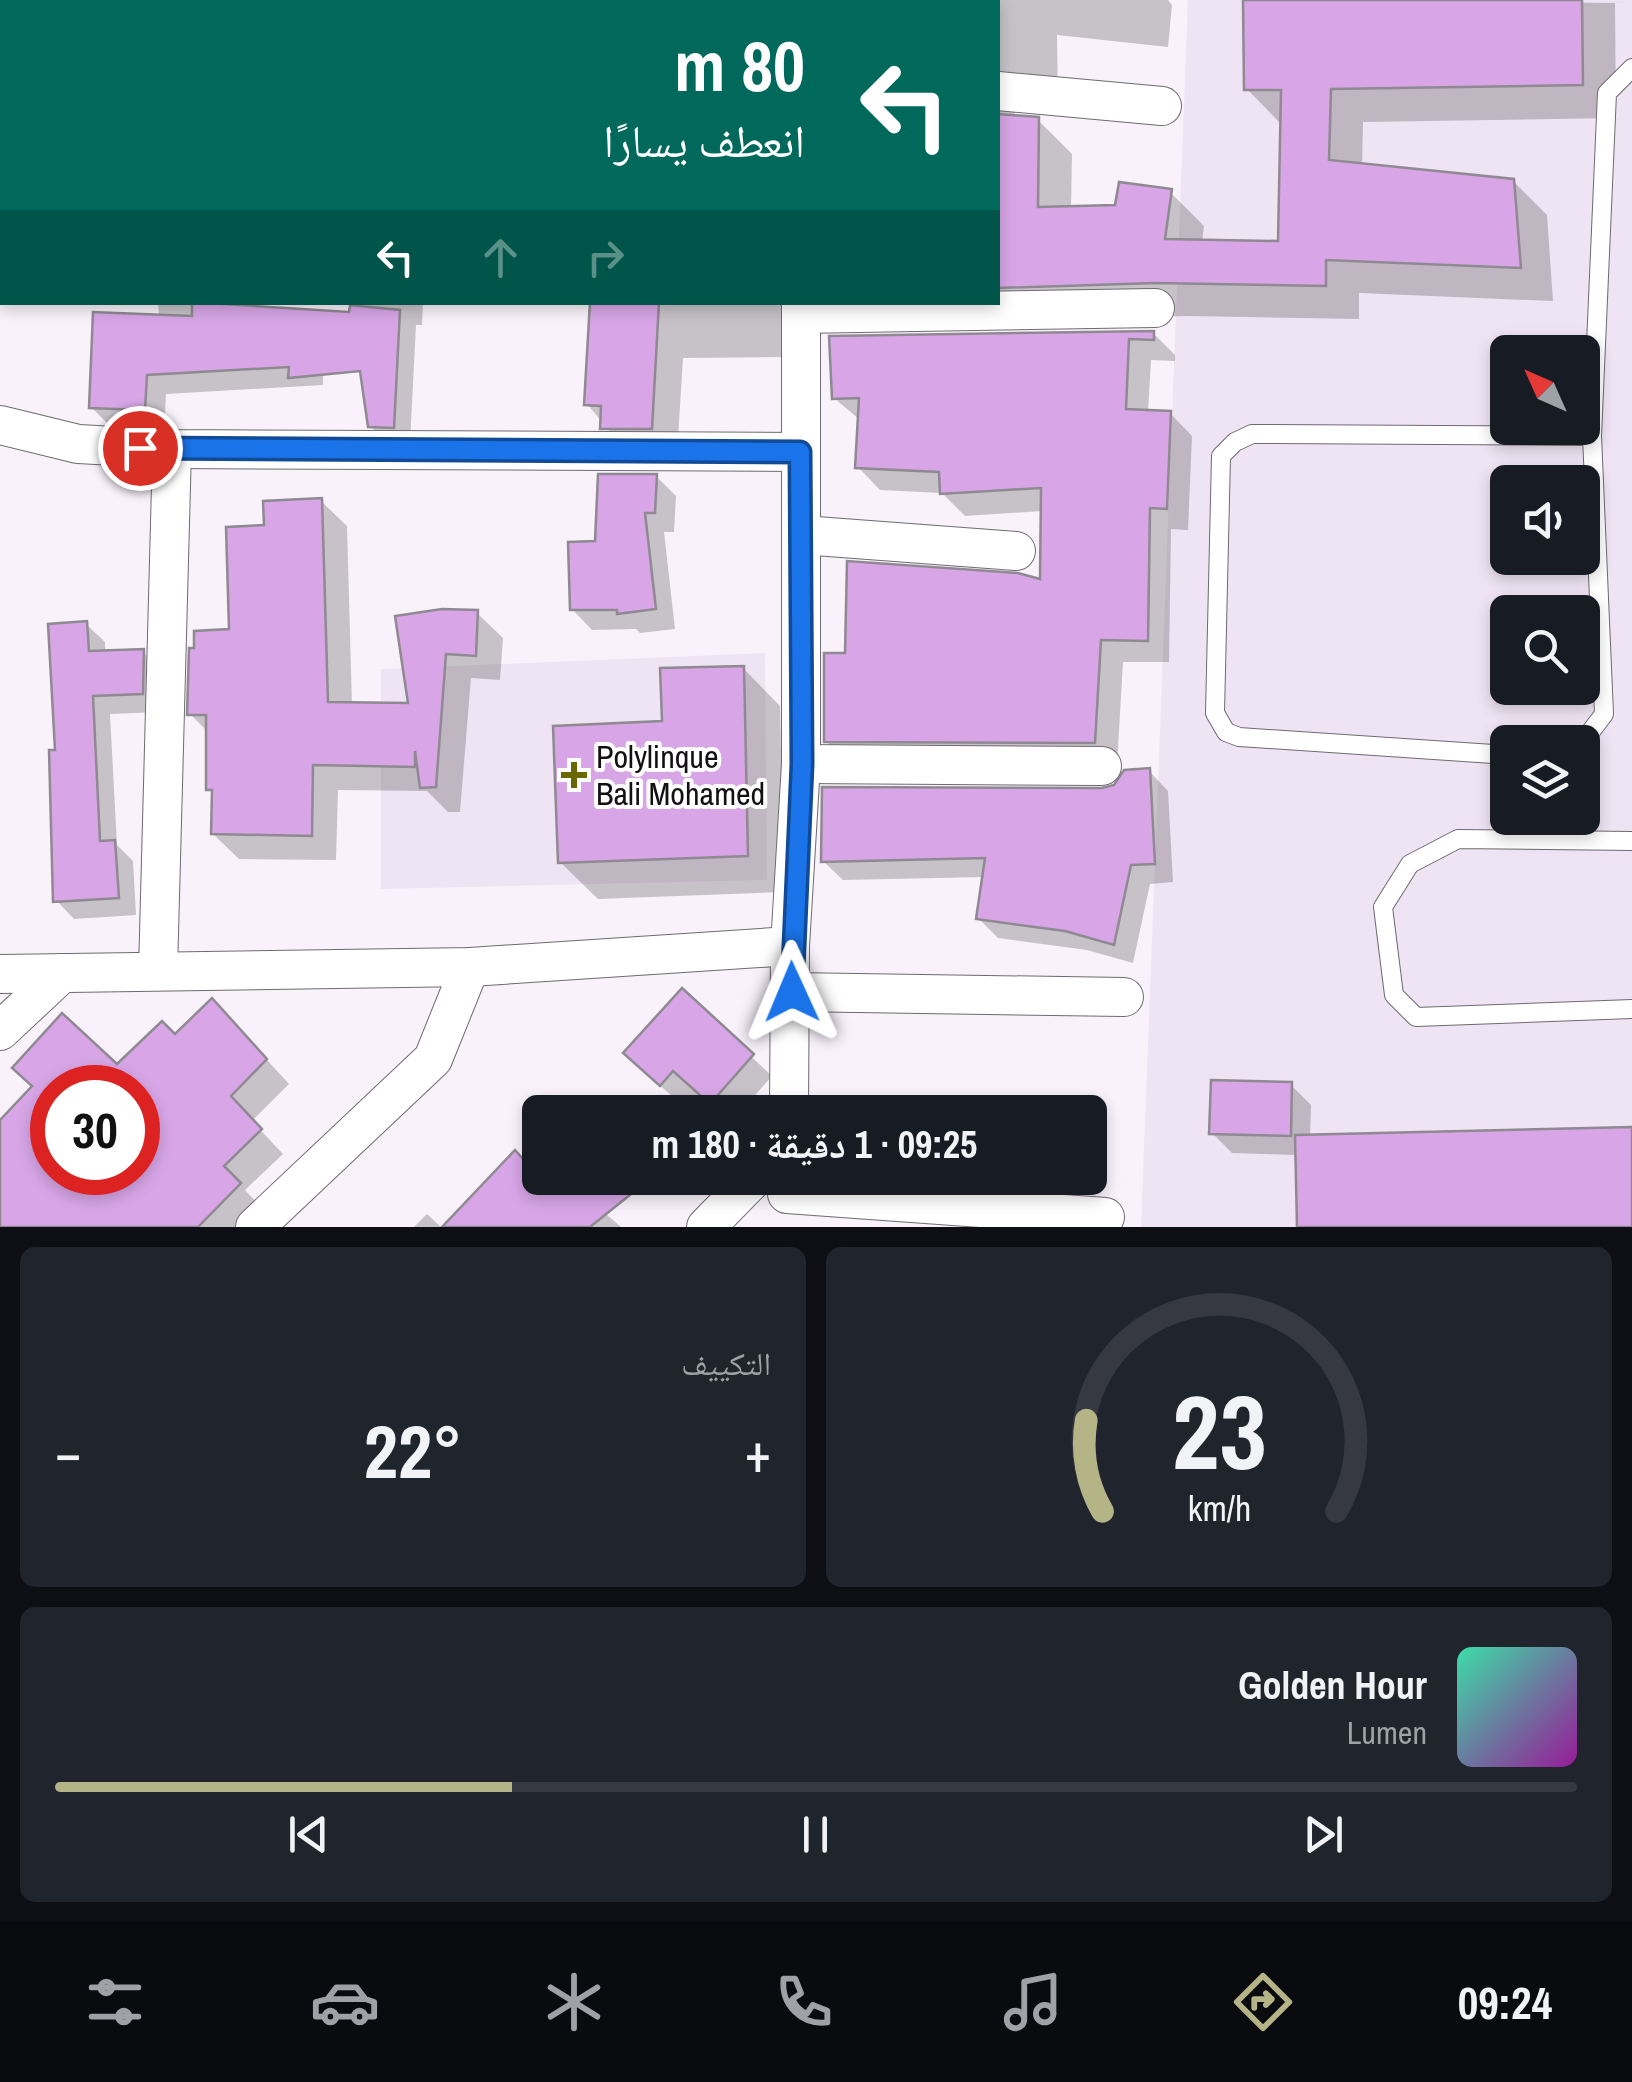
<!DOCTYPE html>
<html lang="ar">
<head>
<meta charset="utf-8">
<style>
	:root { --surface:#171b24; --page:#20242c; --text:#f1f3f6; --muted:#9ea1a6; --line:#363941; --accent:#b4b487 }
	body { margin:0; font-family:"Archivo Narrow","Noto Naskh Arabic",sans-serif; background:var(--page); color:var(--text); direction:rtl; height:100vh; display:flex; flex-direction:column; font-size:38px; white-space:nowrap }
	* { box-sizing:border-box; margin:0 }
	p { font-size:32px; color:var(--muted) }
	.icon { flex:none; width:55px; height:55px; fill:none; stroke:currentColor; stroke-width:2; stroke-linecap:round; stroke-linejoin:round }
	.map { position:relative; height:1227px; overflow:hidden; direction:ltr }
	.side { display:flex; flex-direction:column; gap:20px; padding:20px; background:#0d0f14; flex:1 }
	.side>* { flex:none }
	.top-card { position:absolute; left:0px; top:0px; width:1000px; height:305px; box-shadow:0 5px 15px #0003; direction:rtl; background:#00695c; color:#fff; overflow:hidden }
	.needle { width:65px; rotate:315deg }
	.buttons { position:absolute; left:1490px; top:335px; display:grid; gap:20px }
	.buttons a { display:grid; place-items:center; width:110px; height:110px; border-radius:15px; background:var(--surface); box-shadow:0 5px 15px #0003; font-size:50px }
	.speed { position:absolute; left:30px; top:1065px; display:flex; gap:20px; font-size:50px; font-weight:700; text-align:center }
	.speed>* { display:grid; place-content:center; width:130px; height:130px; border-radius:50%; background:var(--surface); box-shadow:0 5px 15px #0003; line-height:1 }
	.speed .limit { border:15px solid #d22; background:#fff; color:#111 }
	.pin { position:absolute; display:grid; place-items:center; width:85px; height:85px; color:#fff; margin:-42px; border:5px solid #fff; border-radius:50%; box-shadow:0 2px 10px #0007 }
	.me { position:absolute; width:110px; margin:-55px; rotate:359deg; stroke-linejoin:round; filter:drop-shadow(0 0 8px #0008) }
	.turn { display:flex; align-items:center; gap:35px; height:210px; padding:0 30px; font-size:45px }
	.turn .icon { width:130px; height:130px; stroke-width:2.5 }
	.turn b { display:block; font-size:70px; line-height:85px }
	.lanes { display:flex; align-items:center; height:95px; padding:0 30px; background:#0003; justify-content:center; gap:50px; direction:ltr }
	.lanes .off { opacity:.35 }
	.big { font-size:75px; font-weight:800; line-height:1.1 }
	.side .tile { flex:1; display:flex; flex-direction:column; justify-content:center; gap:15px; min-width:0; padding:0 35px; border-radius:15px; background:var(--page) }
	.side .dial { align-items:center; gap:0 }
	.dial svg { height:260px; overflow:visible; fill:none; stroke:var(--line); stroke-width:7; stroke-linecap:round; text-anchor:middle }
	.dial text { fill:var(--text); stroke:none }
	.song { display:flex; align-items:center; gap:30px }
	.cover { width:120px; height:120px; border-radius:15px; background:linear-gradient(135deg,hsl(160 70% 55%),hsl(300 70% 35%)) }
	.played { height:10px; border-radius:5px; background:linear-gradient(90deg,var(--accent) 30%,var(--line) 30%) }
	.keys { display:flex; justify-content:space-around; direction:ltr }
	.heat { display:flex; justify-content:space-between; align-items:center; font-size:55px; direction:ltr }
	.side .tiles { flex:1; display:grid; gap:20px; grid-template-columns:1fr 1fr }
	.tile:last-child { grid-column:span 2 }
	.trip { position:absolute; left:522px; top:1095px; width:585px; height:100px; border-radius:15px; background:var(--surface); box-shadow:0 5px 15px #0003; font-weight:800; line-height:100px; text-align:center; direction:rtl }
	.tab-bar { display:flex; height:160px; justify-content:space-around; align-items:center; background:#090b0e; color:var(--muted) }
	.tab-bar .icon { width:70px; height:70px }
	.tab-bar .selected { color:var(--accent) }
	.tab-bar b { font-size:45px; color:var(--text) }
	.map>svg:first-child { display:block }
</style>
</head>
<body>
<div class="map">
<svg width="1632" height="1227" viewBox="0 0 1632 1227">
	<rect width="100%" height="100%" fill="#f9f2fb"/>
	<g fill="#efe4f3" fill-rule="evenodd">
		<path d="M1188,0h444v1227h-491zM1508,352h74v76h-74zM1508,482h74v76h-74zM1508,612h74v76h-74zM1508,742h74v76h-74z"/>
		<path d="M765,653l2,227 -386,9v-220z"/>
	</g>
	<g fill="#0003" fill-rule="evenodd">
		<path d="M109,0h64l-64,2z"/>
		<rect x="543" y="0" width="84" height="2"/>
		<path d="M827,0h341l4,5 -4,42 -111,-12 1,69h-36l-10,13 26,3 34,34 -1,55 46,-2 53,-15 34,34 -2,16 78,1v-120l-33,-34 -1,-89 386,3h-17l1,115 -253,4 -1,44 151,15 34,34 6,86 -194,-8v26l-169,-3 -326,8 134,-22v-300z"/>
		<path d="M158,302h89l1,6 75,23v54l-157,9 -2,35 -53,-2 -20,-20 68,-90z"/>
		<path d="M366,302h57l-1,23h-6l-6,118h-23l-17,-17 -10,-66z"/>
		<path d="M592,302h192l1,55 -102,1 -6,96h-48l-42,-50z"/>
		<path d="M1153,333l22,22v6l-24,-1 -3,52 22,1 22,23 -4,94 -17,-1 -2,133h-46l-6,103 -269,-2 -22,-22 22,-85 194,-73 1,-72 -78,5 -23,-23 -62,-3 -22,-23 2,-47 -26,-22z"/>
		<path d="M656,476l20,20 -2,36h-10l11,97 -35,4 -4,-4 -44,1 -20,-21 25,-65z"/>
		<path d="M321,501l26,25 5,179h59l-13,-87 79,-5 26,25 -3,42 -29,-2 -11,134h-12l-21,-21 -89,-1 -2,70 -97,-1 -26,-25 -4,-101 -19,-19 42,-82 35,-105z"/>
		<path d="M86,624l19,18v11l38,-1 19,19 -1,41 -51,2 7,131 16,16 3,54 -62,4 -18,-19 2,-148z"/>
		<path d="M743,668l37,38 4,186 -186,7 -38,-37 105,-138z"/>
		<path d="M1149,771l19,20 5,91 -23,2 -17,79 -46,-13 -89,-12 -20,-20 6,-41 -141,3 -20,-19 279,-70z"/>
		<path d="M682,992l90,84 -32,36h-50l-44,-39z"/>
		<path d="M235,1025l54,59 -37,37 31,33 -38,36 17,18 -19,19h-243v-104l35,-36 82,-20 58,-30zM52,1088h86v84h-86z"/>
		<path d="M1291,1085l20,20 -1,33 322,-9v98l-334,-72 -66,-2 -20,-20z"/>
		<path d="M515,1154l38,35 11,-11 57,49h-176z"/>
		<path d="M427,1214l14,13h-27z"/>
	</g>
	<g fill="#d8a6e7" stroke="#8f8991" stroke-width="2.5" fill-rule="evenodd">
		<path d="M1243,0h339l1,85 -252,4 -2,71 185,19 7,89 -195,-8v26l-171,-3 -157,5v-174l41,3 -1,90 77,-2 4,-23 53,7 -7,50 113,2 3,-151h-37z"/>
		<path d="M192,302l157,10 1,-7 50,5 -6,118 -26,-1 -8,-56 -72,7 1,-11 -142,8 -2,35 -56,-2 4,-96 99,4z"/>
		<path d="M590,302h69l-7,127h-52l1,-23 -17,-1z"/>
		<path d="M1154,331v9l-25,-1 -3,70 45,2 -4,98 -17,-1 -2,133 -47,-1 -6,103 -271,-1v-89h21l2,-92 171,12 22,6 1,-91 -101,6 -1,-22 -84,-4 4,-70 -27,1 -3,-63z"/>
		<path d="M598,474h59l-2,39h-10l11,96 -39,5v-4h-47l-2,-68 27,-1z"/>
		<path d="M322,498l6,204 80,1 -13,-87 47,-7 36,1 -2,46 -30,-2 -10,133 -16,1 -5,-37v16l-102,-2 -1,71 -101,-2 1,-44h-6v-75h-19l2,-67h5v-17l35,-2 -3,-102 38,-2 -1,-24z"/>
		<path d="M87,621l2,30 55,-2 -1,45 -50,2 7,145 15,-1 4,58 -66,4 -4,-152h6l-7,-126z"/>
		<path d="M744,666l4,190 -190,7 -5,-137 109,-5 -2,-53z"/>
		<path d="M1150,768l5,96 -24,1 -17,80 -49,-14 -89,-12 9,-61 -164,4 1,-75 280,1 12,-3 10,-15z"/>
		<path d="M682,988l72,66 -44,50 -37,-33 -13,15 -37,-33z"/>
		<path d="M212,998l55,61 -36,37 31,33 -38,37 17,17 -43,44h-198v-107l32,-34 -20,-18 50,-55 55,51 45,-43 13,13zM52,1088h86v84h-86z"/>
		<path d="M1211,1080l81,2 -1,54 -82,-2z"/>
		<path d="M1632,1127v100h-335l-2,-92z"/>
		<path d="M515,1150l25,28h111l-61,49h-148z"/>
	</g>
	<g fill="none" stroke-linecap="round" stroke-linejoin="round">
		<g stroke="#6f6971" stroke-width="20">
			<g id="lane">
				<path d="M1582,743l22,-29 -12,-278 15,-343 25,-25"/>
				<path d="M1508,755l-269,-18 -13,-5 -11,-19 6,-257 14,-14 17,-8 340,2"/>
				<path d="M1632,841l-174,-2 -48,25 -27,43 11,88 22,22 216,-8"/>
			</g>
		</g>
		<g stroke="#6f6971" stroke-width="40">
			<g id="street">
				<path d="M798,0v2"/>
				<path d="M998,91l164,15"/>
				<path d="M801,314l354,-6"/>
				<path d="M0,425l78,19 94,5 628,3"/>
				<path d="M802,535l214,16"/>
				<path d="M801,764l301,2"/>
				<path d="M158,971l14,-522"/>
				<path d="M0,974l470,-7 320,-21"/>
				<path d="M792,992l332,5"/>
				<path d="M0,1031l62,-58"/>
				<path d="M789,1112l1,-166 11,-182v-462"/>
				<path d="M787,1194l318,23"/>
				<path d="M255,1227l178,-168 37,-92"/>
				<path d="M706,1227l48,-49"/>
			</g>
		</g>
		<use href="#lane" stroke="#fff" stroke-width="18"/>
		<use href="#street" stroke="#fff" stroke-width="38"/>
	</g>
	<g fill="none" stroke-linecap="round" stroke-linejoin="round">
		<g stroke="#114b97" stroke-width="25">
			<path id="route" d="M140,448l660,4 2,312 -10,228"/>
		</g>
		<use href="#route" stroke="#1a73e8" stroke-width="18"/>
	</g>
	<path fill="#696700" stroke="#fff" stroke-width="4" d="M569 760h10v10h10v10h-10v10h-10v-10h-10v-10h10z"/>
	<g text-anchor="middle" stroke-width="8" stroke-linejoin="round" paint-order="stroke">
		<g font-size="32" fill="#121013" stroke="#fff" text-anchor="start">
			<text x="596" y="768">Polylinque<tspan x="596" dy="37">Bali Mohamed</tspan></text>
		</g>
	</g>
</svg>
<div class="buttons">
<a><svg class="needle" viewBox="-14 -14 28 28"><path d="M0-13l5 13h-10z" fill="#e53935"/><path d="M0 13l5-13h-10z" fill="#9ea1a6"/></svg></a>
<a><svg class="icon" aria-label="sound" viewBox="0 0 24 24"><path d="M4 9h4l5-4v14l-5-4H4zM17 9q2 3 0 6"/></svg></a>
<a><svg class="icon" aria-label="search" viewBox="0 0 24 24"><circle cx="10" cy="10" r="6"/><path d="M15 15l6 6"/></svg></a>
<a><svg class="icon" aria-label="layers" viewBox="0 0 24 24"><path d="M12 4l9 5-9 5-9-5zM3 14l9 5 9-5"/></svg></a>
</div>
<div class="speed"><div class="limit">30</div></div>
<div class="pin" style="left:140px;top:448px;background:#d93025"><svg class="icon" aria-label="arrive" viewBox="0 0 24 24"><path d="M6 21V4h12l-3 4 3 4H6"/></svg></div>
<svg class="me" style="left:792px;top:992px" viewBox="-20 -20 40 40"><path d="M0-17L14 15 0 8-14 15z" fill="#1a73e8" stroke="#fff" stroke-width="4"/></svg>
<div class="trip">09:25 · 1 دقيقة · 180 m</div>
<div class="top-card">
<div class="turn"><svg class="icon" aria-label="left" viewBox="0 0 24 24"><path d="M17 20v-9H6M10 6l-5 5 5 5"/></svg><div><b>80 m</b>انعطف يسارًا</div></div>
<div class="lanes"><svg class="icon" aria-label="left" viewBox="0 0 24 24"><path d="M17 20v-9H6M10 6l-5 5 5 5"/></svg><svg class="icon off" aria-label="ahead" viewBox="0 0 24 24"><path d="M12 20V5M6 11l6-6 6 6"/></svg><svg class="icon off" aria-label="right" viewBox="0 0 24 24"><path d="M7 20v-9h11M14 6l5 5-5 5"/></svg></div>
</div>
</div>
<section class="side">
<div class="tiles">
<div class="tile dial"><svg viewBox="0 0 100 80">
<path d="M14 69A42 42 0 1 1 86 69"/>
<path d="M14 69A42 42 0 0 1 9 41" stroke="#b4b487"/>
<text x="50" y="56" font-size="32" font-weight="700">23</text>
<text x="50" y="72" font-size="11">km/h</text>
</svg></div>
<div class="tile"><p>التكييف</p>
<div class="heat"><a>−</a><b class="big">22°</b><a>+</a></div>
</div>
<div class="tile">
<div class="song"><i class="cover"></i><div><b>Golden Hour</b><p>Lumen</p></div></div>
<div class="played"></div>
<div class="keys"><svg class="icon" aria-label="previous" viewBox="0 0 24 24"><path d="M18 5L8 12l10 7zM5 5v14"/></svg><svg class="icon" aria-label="pause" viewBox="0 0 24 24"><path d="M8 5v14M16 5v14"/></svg><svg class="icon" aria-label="next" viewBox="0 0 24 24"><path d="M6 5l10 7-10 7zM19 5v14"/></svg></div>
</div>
</div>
</section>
<nav class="tab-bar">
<b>09:24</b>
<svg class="icon selected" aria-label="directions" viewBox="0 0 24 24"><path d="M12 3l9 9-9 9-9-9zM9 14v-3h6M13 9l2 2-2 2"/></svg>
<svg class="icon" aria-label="music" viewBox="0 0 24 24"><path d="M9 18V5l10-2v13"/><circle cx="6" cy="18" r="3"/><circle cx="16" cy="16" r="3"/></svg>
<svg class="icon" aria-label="phone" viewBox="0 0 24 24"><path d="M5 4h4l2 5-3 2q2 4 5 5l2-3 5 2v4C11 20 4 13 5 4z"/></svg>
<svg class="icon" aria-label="climate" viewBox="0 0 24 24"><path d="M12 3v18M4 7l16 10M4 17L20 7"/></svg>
<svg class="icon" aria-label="car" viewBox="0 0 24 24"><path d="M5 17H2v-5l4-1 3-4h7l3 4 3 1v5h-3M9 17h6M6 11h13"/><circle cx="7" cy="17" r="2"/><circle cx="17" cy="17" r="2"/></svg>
<svg class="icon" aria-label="filters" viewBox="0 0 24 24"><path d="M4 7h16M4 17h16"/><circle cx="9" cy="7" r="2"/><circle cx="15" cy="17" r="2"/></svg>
</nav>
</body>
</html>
